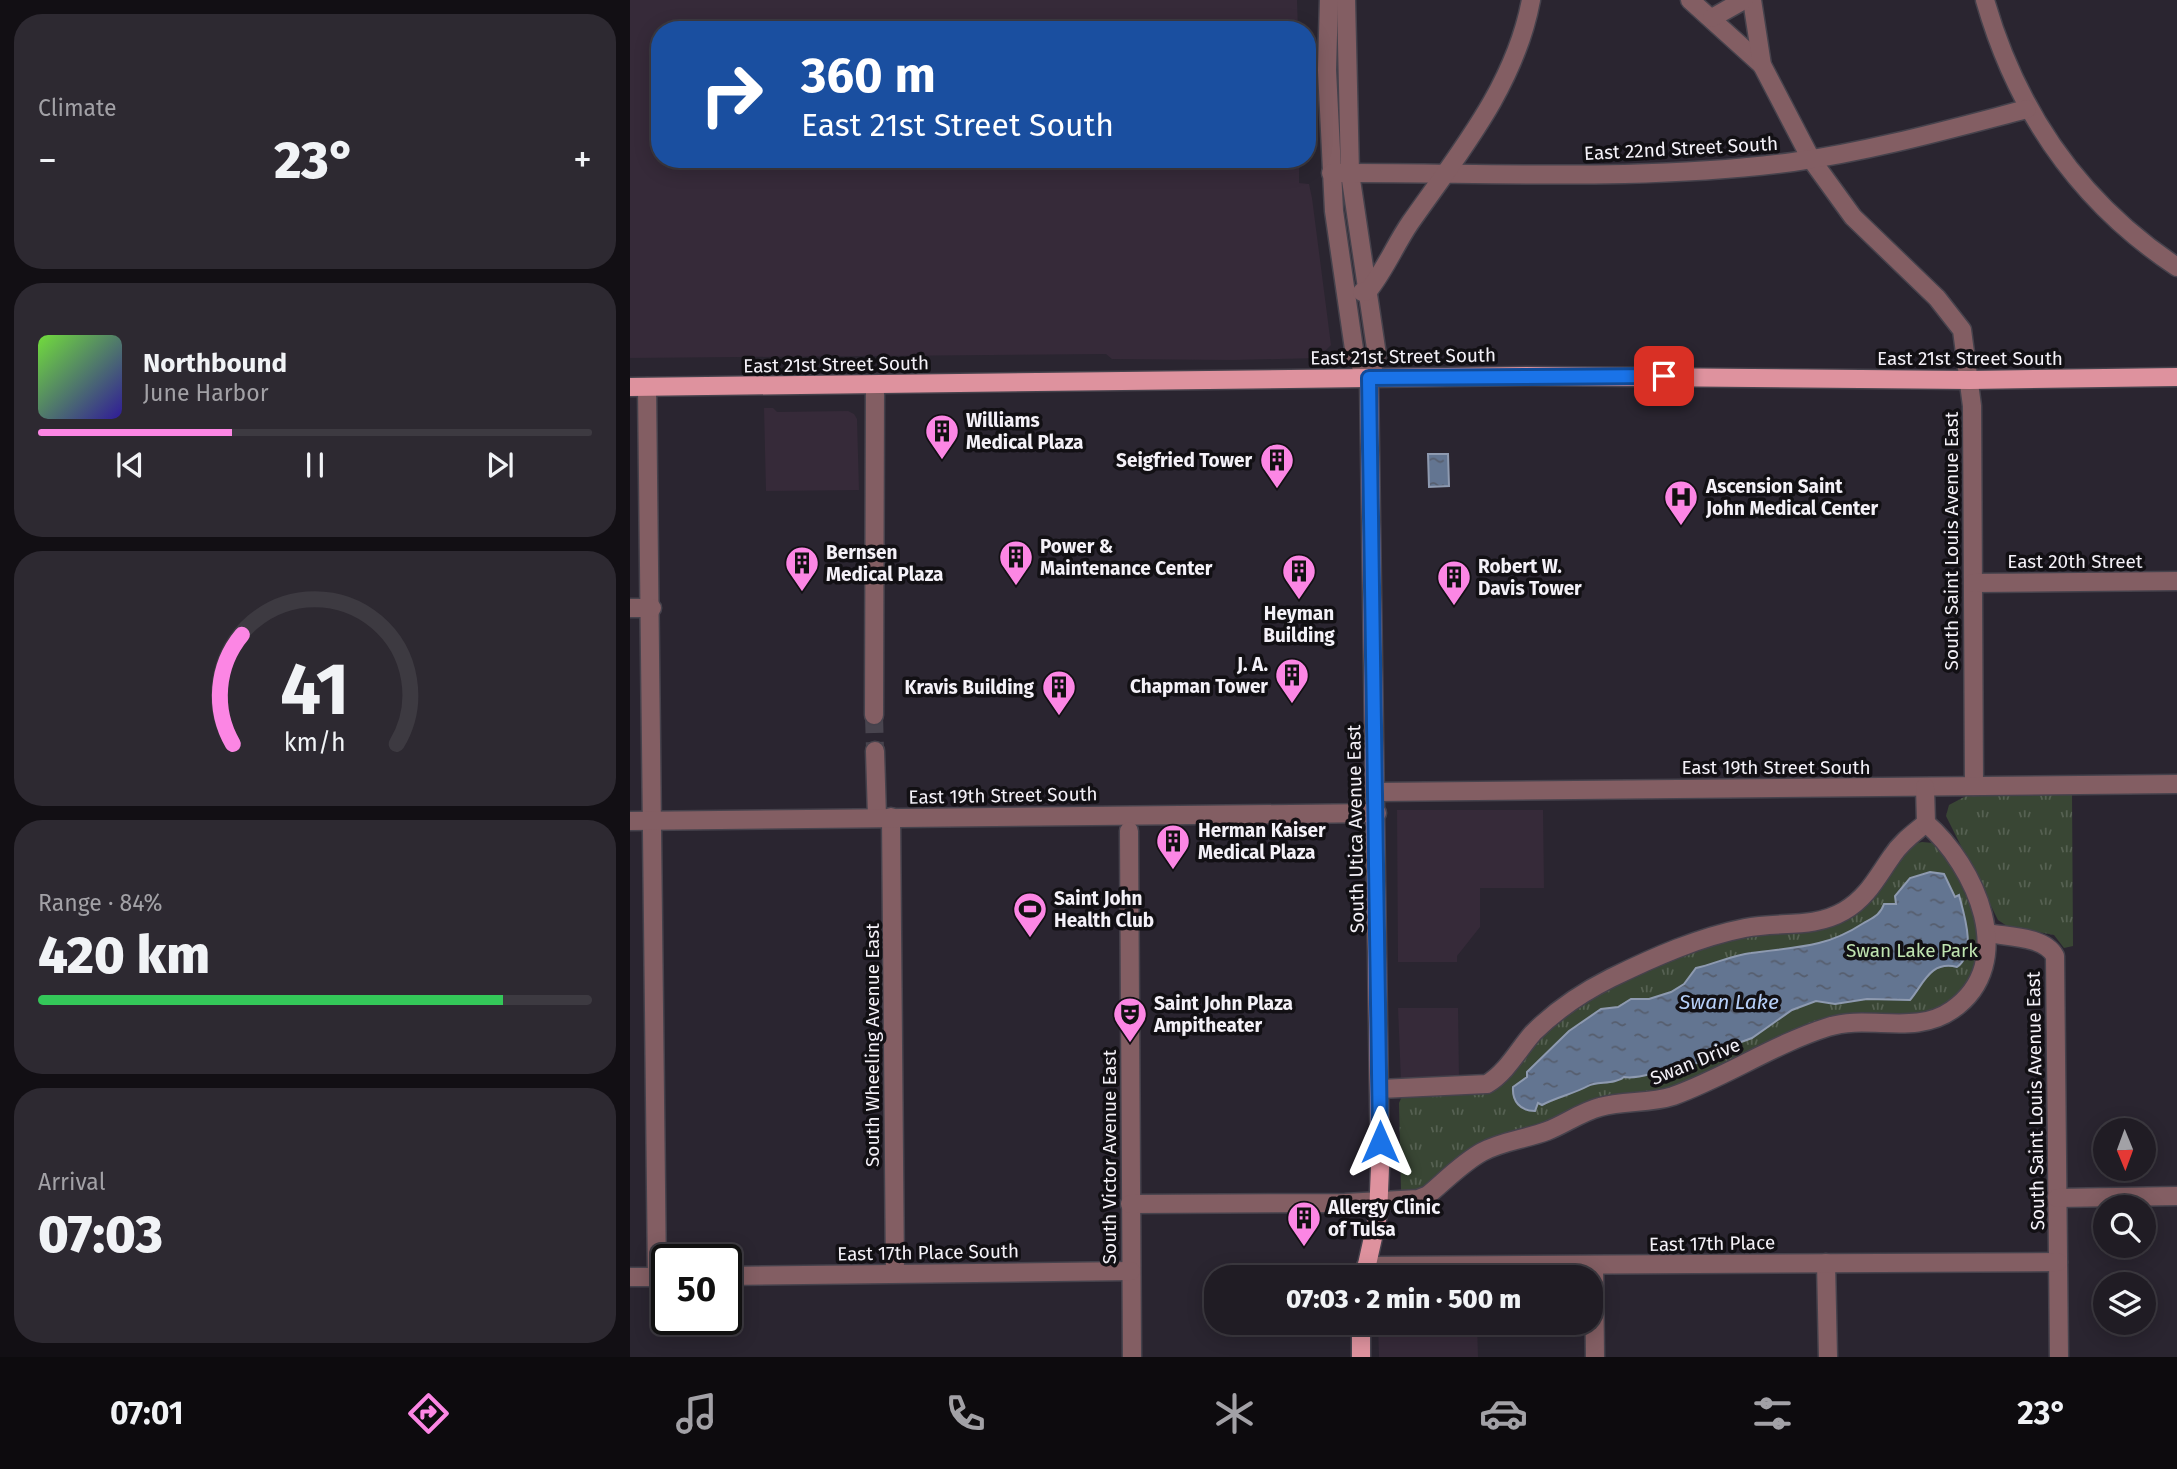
<!DOCTYPE html>
<html lang="en">
<head>
<meta charset="utf-8">
<style>
	:root { --surface:#201c24; --page:#2d2931; --text:#f1f3f6; --muted:#a2a1a6; --line:#3d3a41; --accent:#fc86e4 }
	body { margin:0; font-family:"Fira Sans",sans-serif; background:var(--page); color:var(--text); height:100vh; display:flex; flex-direction:column; font-size:26px; white-space:nowrap }
	* { box-sizing:border-box; margin:0 }
	p { font-size:23px; color:var(--muted) }
	.icon { flex:none; width:38px; height:38px; fill:none; stroke:currentColor; stroke-width:2; stroke-linecap:round; stroke-linejoin:round }
	.map { position:relative; flex:1; overflow:hidden }
	.details { display:flex; flex-direction:column; gap:14px; padding:14px; background:#120f14; width:630px }
	.details>* { flex:none }
	.top-card { position:absolute; left:21px; top:21px; width:665px; height:147px; border-radius:28px; box-shadow:0 4px 18px #0003,0 0 0 2px var(--line); background:#1a4fa0; color:#fff; overflow:hidden }
	.needle { width:46px; rotate:179deg }
	.buttons { position:absolute; left:1463px; top:1118px; display:grid; gap:14px }
	.buttons a { display:grid; place-items:center; width:63px; height:63px; border-radius:50%; background:var(--surface); box-shadow:0 4px 18px #0003,0 0 0 2px var(--line); font-size:35px }
	.speed { position:absolute; left:21px; top:1244px; display:flex; gap:14px; font-size:35px; font-weight:700; text-align:center }
	.speed>* { display:grid; place-content:center; width:91px; height:91px; border-radius:50%; background:var(--surface); box-shadow:0 4px 18px #0003,0 0 0 2px var(--line); line-height:1 }
	.speed .limit { border:4px solid #111; border-radius:10px; background:#fff; color:#111 }
	.pin { position:absolute; display:grid; place-items:center; width:60px; height:60px; color:#fff; margin:-30px; border-radius:14px; box-shadow:0 4px 10px #0006 }
	.me { position:absolute; width:77px; margin:-38px; rotate:0deg; stroke-linejoin:round; filter:drop-shadow(0 0 5px #0008) }
	.turn { display:flex; align-items:center; gap:24px; height:147px; padding:0 35px; font-size:32px }
	.turn .icon { width:91px; height:91px; stroke-width:2.5 }
	.turn b { display:block; font-size:49px; line-height:60px }
	.big { font-size:52px; font-weight:800; line-height:1.1 }
	.details .widget { flex:1; display:flex; flex-direction:column; justify-content:center; gap:10px; min-width:0; padding:0 24px; border-radius:28px; background:var(--page) }
	.details .dial { align-items:center; gap:0 }
	.dial svg { height:182px; overflow:visible; fill:none; stroke:var(--line); stroke-width:7; stroke-linecap:round; text-anchor:middle }
	.dial text { fill:var(--text); stroke:none }
	.song { display:flex; align-items:center; gap:21px }
	.cover { width:84px; height:84px; border-radius:10px; background:linear-gradient(135deg,hsl(100 70% 55%),hsl(250 70% 35%)) }
	.played { height:7px; border-radius:4px; background:linear-gradient(90deg,var(--accent) 35%,var(--line) 35%) }
	.keys { display:flex; justify-content:space-around; direction:ltr }
	.heat { display:flex; justify-content:space-between; align-items:center; font-size:38px; direction:ltr }
	.charge { height:10px; border-radius:5px; background:linear-gradient(90deg,#34c759 84%,var(--line) 0) }
	.trip { position:absolute; left:574px; top:1265px; width:399px; height:70px; border-radius:28px; background:var(--surface); box-shadow:0 4px 18px #0003,0 0 0 2px var(--line); font-weight:800; line-height:70px; text-align:center }
	.dock { display:flex; height:112px; justify-content:space-around; align-items:center; background:#0d0b0e; color:var(--muted) }
	.dock .icon { width:49px; height:49px }
	.dock .current { color:var(--accent) }
	.dock b { font-size:32px; color:var(--text) }
	main { display:flex; flex:1; min-height:0 }
	.map>svg:first-child { display:block }
</style>
</head>
<body>
<main>
<section class="details">
<div class="widget"><p>Climate</p>
<div class="heat"><a>−</a><b class="big">23°</b><a>+</a></div>
</div>
<div class="widget">
<div class="song"><i class="cover"></i><div><b>Northbound</b><p>June Harbor</p></div></div>
<div class="played"></div>
<div class="keys"><svg class="icon" aria-label="previous" viewBox="0 0 24 24"><path d="M18 5L8 12l10 7zM5 5v14"/></svg><svg class="icon" aria-label="pause" viewBox="0 0 24 24"><path d="M8 5v14M16 5v14"/></svg><svg class="icon" aria-label="next" viewBox="0 0 24 24"><path d="M6 5l10 7-10 7zM19 5v14"/></svg></div>
</div>
<div class="widget dial"><svg viewBox="0 0 100 80">
<path d="M14 69A42 42 0 1 1 86 69"/>
<path d="M14 69A42 42 0 0 1 18 21" stroke="#fc86e4"/>
<text x="50" y="56" font-size="32" font-weight="700">41</text>
<text x="50" y="72" font-size="11">km/h</text>
</svg></div>
<div class="widget"><p>Range · 84%</p><b class="big">420 km</b><div class="charge"></div></div>
<div class="widget"><p>Arrival</p><b class="big">07:03</b></div>
</section>
<div class="map">
<svg width="1547" height="1357" viewBox="0 0 1547 1357">
	<defs>
		<pattern id="park-tufts" width="24" height="20" patternUnits="userSpaceOnUse" patternTransform="scale(1.75)"><rect width="24" height="20" fill="#394634"/><path d="M3 7l-1-3M5 7V3M7 7l1-3M15 17l-1-3M17 17v-4M19 17l1-3" fill="none" stroke="#566152"/></pattern>
		<pattern id="water-ripples" width="26" height="14" patternUnits="userSpaceOnUse" patternTransform="scale(1.75)"><rect width="26" height="14" fill="#637591"/><path d="M2 4q2-2 4 0t4 0M15 11q2-2 4 0t4 0" fill="none" stroke="#565e6e"/></pattern>
	</defs>
	<rect width="100%" height="100%" fill="#2a2530"/>
	<g fill="#362a39">
		<path d="M0,0h667l1,30h-638v129h639v24l10,1 3,14 19,147 -13,13 -85,2 -121,-1 -6,-5 -476,4z"/>
		<path d="M134,408h9l4,4 71,-1 6,3 3,5 2,71 -93,1z"/>
		<path d="M767,810h146l1,78h-64v39l-23,29v6h-59z"/>
		<path d="M768,1008h60l1,71 -58,2z"/>
		<path d="M847,1323l1,34h-99l-1,-34z"/>
	</g>
	<g fill="url(#park-tufts)">
		<path d="M1442,794l1,152 -9,2 -10,-13 -47,-9 -9,-6 -52,-104 3,-11 17,-9z"/>
		<path d="M1292,842l11,1 15,14 29,63 1,43 -19,32 -25,17 -54,6 -197,69 -90,16 -165,85 -20,4 -7,-2 -2,-87 4,-9 77,-3 105,-92 103,-48 53,-17 77,-7 95,-83z"/>
	</g>
	<g fill="url(#water-ripples)" stroke="#8e9ab0" stroke-width="2">
		<path d="M798,454h20l1,32 -20,1z"/>
		<path d="M1300,872l14,2 11,23 4,-2c5,19 18,58 -2,72 -27,-7 -34,18 -47,33l-43,-1 -32,5 -19,-3 -24,9 -40,28 -41,15 -9,9 -25,5 -2,3c-17,0 -35,10 -51,7 -9,8 -27,4 -36,9 -15,8 -31,11 -46,19l-4,-2 -3,8c-15,0 -23,-10 -22,-24l14,-10v-5l42,-41 32,-22 17,-2 13,-8h18l22,-7 13,-8 12,-16c18,-4 37,-13 55,-15 40,-6 73,-4 111,-29 10,-6 18,-8 22,-20h12l-1,-8 15,-18z"/>
	</g>
	<g fill="none" stroke-linecap="round" stroke-linejoin="round">
		<path stroke="#48444e" stroke-width="18" stroke-dasharray="18 9" stroke-linecap="butt" d="M244,715l1,36"/>
		<g stroke="#46424c" stroke-width="21">
			<g id="minor">
				<path d="M699,0l-2,70 7,141 21,145 14,22"/>
				<path d="M716,0l4,173 27,182 -8,23"/>
				<path d="M1060,0l72,65"/>
				<path d="M1122,0l10,65 49,94 42,58 84,81 25,32 10,76 2,380"/>
				<path d="M1355,0c32,112 94,202 192,267"/>
				<path d="M1082,18l32,-18"/>
				<path d="M701,173c154,-1 309,9 462,-11 79,-11 157,-33 234,-53"/>
				<path d="M732,292l6,-1c17,-21 27,-46 42,-68 49,-70 105,-137 121,-223"/>
				<path d="M17,387l10,890"/>
				<path d="M1343,583l204,-2"/>
				<path d="M0,608h22"/>
				<path d="M244,715l1,-330"/>
				<path d="M245,751l2,66"/>
				<path d="M746,792l801,-8"/>
				<path d="M261,817l4,456"/>
				<path d="M0,821l747,-8"/>
				<path d="M499,831l3,526"/>
				<path d="M1358,933c20,4 56,3 67,23l4,401"/>
				<path d="M750,1089l107,-5c20,-12 31,-34 46,-51 22,-22 50,-41 78,-55 43,-21 88,-41 134,-50 34,-7 68,1 99,-17 23,-13 33,-34 48,-55 9,-14 22,-23 34,-33"/>
				<path d="M1427,1198l120,-2"/>
				<path d="M500,1204l215,-1 73,-4 10,-4c17,-14 34,-32 54,-43 20,-11 44,-13 65,-21 18,-7 34,-19 53,-24 24,-7 49,-3 73,-11 53,-19 101,-52 155,-69 40,-13 87,9 124,-17 68,-47 23,-145 -26,-187l-1,-36"/>
				<path d="M1196,1263l2,94"/>
				<path d="M964,1265l1,92"/>
				<path d="M736,1266l692,-4"/>
				<path d="M96,1276l405,-5"/>
				<path d="M0,1277h37"/>
			</g>
		</g>
		<g stroke="#46424c" stroke-width="21">
			<g id="major">
				<path d="M0,387l900,-11 440,4 207,-3"/>
				<path d="M734,1278l14,-63 2,-47 -11,-790"/>
				<path d="M731,1323v34"/>
			</g>
		</g>
		<use href="#minor" stroke="#835e63" stroke-width="18"/>
		<use href="#major" stroke="#de929e" stroke-width="18"/>
	</g>
	<g fill="none" stroke-linecap="round" stroke-linejoin="round">
		<g stroke="#114b97" stroke-width="18">
			<path id="route" d="M750,1142l-11,-764 295,-2"/>
		</g>
		<use href="#route" stroke="#1a73e8" stroke-width="12"/>
	</g>
	<defs>
		<g id="building-pin" transform="scale(1.75)"><path d="M0 17L-7.5 6A9.5 9.5 0 1 1 7.5 6Z" fill="#fc86e4" stroke="#121014"/><path d="M-4-6H4V6H1V3H-1V6H-4ZM-2.5-4.3h1.7v1.8h-1.7ZM.8-4.3h1.7v1.8H.8ZM-2.5-1h1.7V.8h-1.7ZM.8-1h1.7V.8H.8Z" fill="#111"/></g>
		<g id="hospital-pin" transform="scale(1.75)"><path d="M0 17L-7.5 6A9.5 9.5 0 1 1 7.5 6Z" fill="#fc86e4" stroke="#121014"/><path d="M-5-5h3v3.5h4V-5h3V5h-3V1.5h-4V5h-3Z" fill="#111"/></g>
		<g id="stadium-pin" transform="scale(1.75)"><path d="M0 17L-7.5 6A9.5 9.5 0 1 1 7.5 6Z" fill="#fc86e4" stroke="#121014"/><path d="M0-5a6.5 5 0 1 0 0 10a6.5 5 0 1 0 0-10ZM-3.5-1.8h7v3.6h-7Z" fill="#111"/></g>
		<g id="theatre-pin" transform="scale(1.75)"><path d="M0 17L-7.5 6A9.5 9.5 0 1 1 7.5 6Z" fill="#fc86e4" stroke="#121014"/><path d="M-5-5.5Q0-4 5-5.5V0Q5 5 0 6Q-5 5-5 0ZM-3.3-2.5H-1v1.5H-3.3ZM1-2.5H3.3v1.5H1ZM-2.8 1Q0 5.5 2.8 1Z" fill="#111"/></g>
	</defs>
	<g fill-rule="evenodd">
		<use href="#building-pin" x="312" y="431"/>
		<use href="#building-pin" x="647" y="460"/>
		<use href="#hospital-pin" x="1051" y="497"/>
		<use href="#building-pin" x="386" y="557"/>
		<use href="#building-pin" x="172" y="563"/>
		<use href="#building-pin" x="669" y="571"/>
		<use href="#building-pin" x="824" y="577"/>
		<use href="#building-pin" x="662" y="675"/>
		<use href="#building-pin" x="429" y="687"/>
		<use href="#building-pin" x="543" y="841"/>
		<use href="#stadium-pin" x="400" y="909"/>
		<use href="#theatre-pin" x="500" y="1014"/>
		<use href="#building-pin" x="674" y="1218"/>
	</g>
	<g text-anchor="middle" stroke-width="7" stroke-linejoin="round" paint-order="stroke">
		<g font-size="19" fill="#f4f1f8" stroke="#121014">
			<text transform="translate(1051 148) rotate(-3)" y="7">East 22nd Street South</text>
			<text transform="translate(773 356) rotate(-1)" y="7">East 21st Street South</text>
			<text x="1340" y="365">East 21st Street South</text>
			<text transform="translate(206 364) rotate(-1)" y="7">East 21st Street South</text>
			<text transform="translate(1321 541) rotate(-90)" y="7">South Saint Louis Avenue East</text>
			<text x="1445" y="568">East 20th Street</text>
			<text x="1146" y="774">East 19th Street South</text>
			<text transform="translate(373 795) rotate(-1)" y="7">East 19th Street South</text>
			<text transform="translate(725 829) rotate(-91)" y="7">South Utica Avenue East</text>
			<text transform="translate(242 1045) rotate(-90)" y="7">South Wheeling Avenue East</text>
			<text transform="translate(1065 1061) rotate(-22)" y="7">Swan Drive</text>
			<text transform="translate(1405 1101) rotate(-91)" y="7">South Saint Louis Avenue East</text>
			<text transform="translate(479 1157) rotate(-90)" y="7">South Victor Avenue East</text>
			<text transform="translate(1082 1243) rotate(-1)" y="7">East 17th Place</text>
			<text transform="translate(298 1252) rotate(-1)" y="7">East 17th Place South</text>
		</g>
		<g font-size="19" font-weight="bold" fill="#f4f1f8" stroke="#121014" text-anchor="start">
			<text x="336" y="427">Williams<tspan x="336" dy="22">Medical Plaza</tspan></text>
			<text x="622" y="467" text-anchor="end">Seigfried Tower</text>
			<text x="1076" y="493">Ascension Saint<tspan x="1076" dy="22">John Medical Center</tspan></text>
			<text x="410" y="553">Power &amp;<tspan x="410" dy="22">Maintenance Center</tspan></text>
			<text x="196" y="559">Bernsen<tspan x="196" dy="22">Medical Plaza</tspan></text>
			<text x="848" y="573">Robert W.<tspan x="848" dy="22">Davis Tower</tspan></text>
			<text x="669" y="620" text-anchor="middle">Heyman<tspan x="669" dy="22">Building</tspan></text>
			<text x="638" y="671" text-anchor="end">J. A.<tspan x="638" dy="22">Chapman Tower</tspan></text>
			<text x="404" y="694" text-anchor="end">Kravis Building</text>
			<text x="568" y="837">Herman Kaiser<tspan x="568" dy="22">Medical Plaza</tspan></text>
			<text x="424" y="905">Saint John<tspan x="424" dy="22">Health Club</tspan></text>
			<text x="524" y="1010">Saint John Plaza<tspan x="524" dy="22">Ampitheater</tspan></text>
			<text x="698" y="1214">Allergy Clinic<tspan x="698" dy="22">of Tulsa</tspan></text>
		</g>
		<g font-size="19" fill="#c0e4b1" stroke="#121014">
			<text x="1282" y="957">Swan Lake Park</text>
		</g>
		<g font-size="21" font-style="italic" fill="#b6cff8" stroke="#121014">
			<text x="1099" y="1009">Swan Lake</text>
		</g>
	</g>
</svg>
<div class="buttons">
<a><svg class="needle" viewBox="-14 -14 28 28"><path d="M0-13l5 13h-10z" fill="#e53935"/><path d="M0 13l5-13h-10z" fill="#a2a1a6"/></svg></a>
<a><svg class="icon" aria-label="search" viewBox="0 0 24 24"><circle cx="10" cy="10" r="6"/><path d="M15 15l6 6"/></svg></a>
<a><svg class="icon" aria-label="layers" viewBox="0 0 24 24"><path d="M12 4l9 5-9 5-9-5zM3 14l9 5 9-5"/></svg></a>
</div>
<div class="speed"><div class="limit">50</div></div>
<div class="pin" style="left:1034px;top:376px;background:#d93025"><svg class="icon" aria-label="arrive" viewBox="0 0 24 24"><path d="M6 21V4h12l-3 4 3 4H6"/></svg></div>
<svg class="me" style="left:750px;top:1142px" viewBox="-20 -20 40 40"><path d="M0-17L14 15 0 8-14 15z" fill="#1a73e8" stroke="#fff" stroke-width="4"/></svg>
<div class="trip">07:03 · 2 min · 500 m</div>
<div class="top-card">
<div class="turn"><svg class="icon" aria-label="right" viewBox="0 0 24 24"><path d="M7 20v-9h11M14 6l5 5-5 5"/></svg><div><b>360 m</b>East 21st Street South</div></div>
</div>
</div>
</main>
<nav class="dock">
<b>07:01</b>
<svg class="icon current" aria-label="directions" viewBox="0 0 24 24"><path d="M12 3l9 9-9 9-9-9zM9 14v-3h6M13 9l2 2-2 2"/></svg>
<svg class="icon" aria-label="music" viewBox="0 0 24 24"><path d="M9 18V5l10-2v13"/><circle cx="6" cy="18" r="3"/><circle cx="16" cy="16" r="3"/></svg>
<svg class="icon" aria-label="phone" viewBox="0 0 24 24"><path d="M5 4h4l2 5-3 2q2 4 5 5l2-3 5 2v4C11 20 4 13 5 4z"/></svg>
<svg class="icon" aria-label="climate" viewBox="0 0 24 24"><path d="M12 3v18M4 7l16 10M4 17L20 7"/></svg>
<svg class="icon" aria-label="car" viewBox="0 0 24 24"><path d="M5 17H2v-5l4-1 3-4h7l3 4 3 1v5h-3M9 17h6M6 11h13"/><circle cx="7" cy="17" r="2"/><circle cx="17" cy="17" r="2"/></svg>
<svg class="icon" aria-label="filters" viewBox="0 0 24 24"><path d="M4 7h16M4 17h16"/><circle cx="9" cy="7" r="2"/><circle cx="15" cy="17" r="2"/></svg>
<b>23°</b>
</nav>
</body>
</html>
